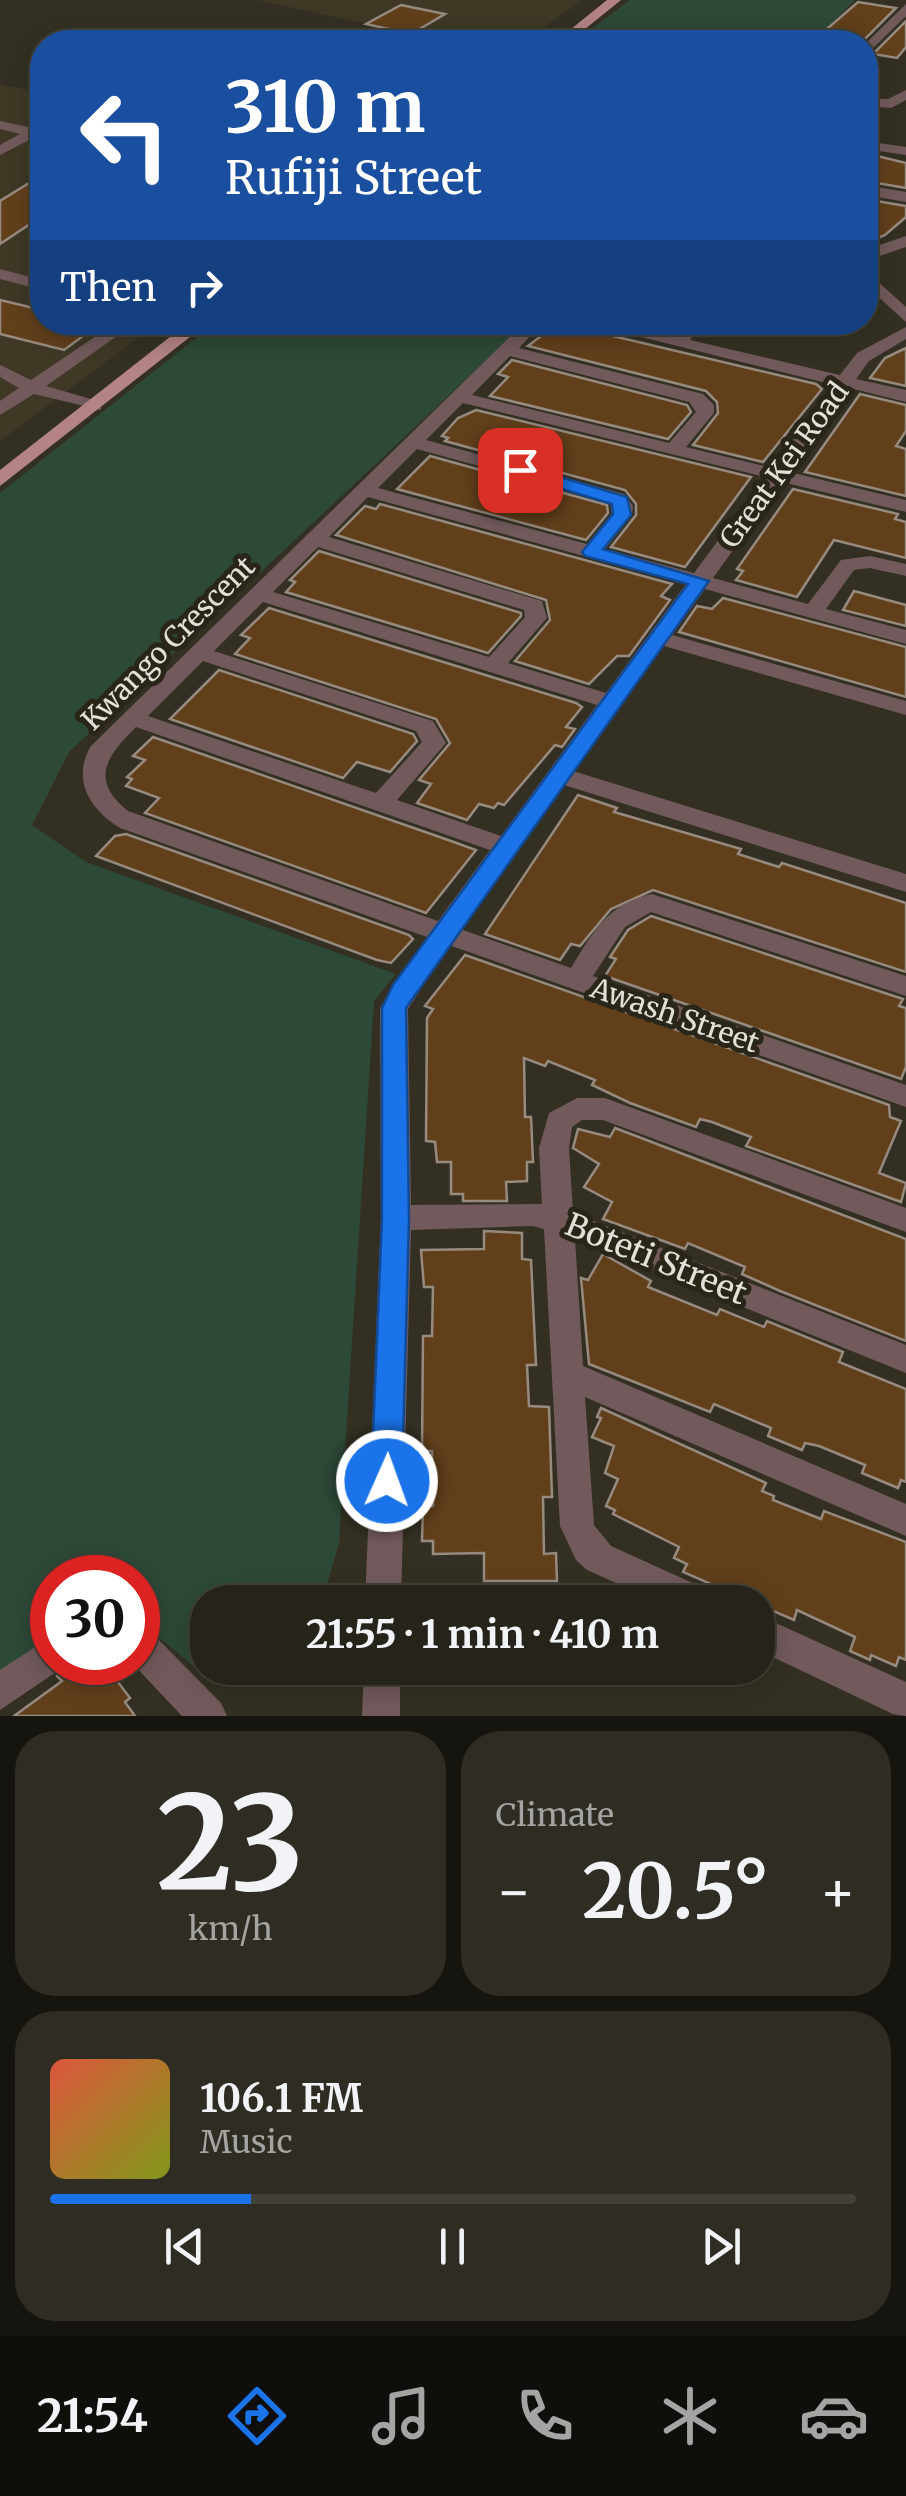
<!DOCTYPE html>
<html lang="en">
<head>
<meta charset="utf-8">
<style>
	:root { --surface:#26241a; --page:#2e2c23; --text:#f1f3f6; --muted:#a4a4a2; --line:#424139; --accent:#1a73e8 }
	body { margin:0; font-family:Merriweather,serif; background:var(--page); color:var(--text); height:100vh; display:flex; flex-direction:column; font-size:38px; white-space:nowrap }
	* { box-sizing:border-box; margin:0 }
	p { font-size:32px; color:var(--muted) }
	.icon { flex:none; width:55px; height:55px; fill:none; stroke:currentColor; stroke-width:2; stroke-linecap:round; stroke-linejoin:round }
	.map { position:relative; height:1716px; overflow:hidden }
	.details { display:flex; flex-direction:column; gap:15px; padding:15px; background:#15140e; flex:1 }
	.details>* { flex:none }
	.top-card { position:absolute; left:30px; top:30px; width:848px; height:305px; border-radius:40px; box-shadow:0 5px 25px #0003,0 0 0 2px var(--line); background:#1a4fa0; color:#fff; overflow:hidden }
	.speed { position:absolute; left:30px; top:1555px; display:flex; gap:20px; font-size:50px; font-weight:700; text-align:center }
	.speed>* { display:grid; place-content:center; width:130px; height:130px; border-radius:50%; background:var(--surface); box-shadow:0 5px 25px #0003,0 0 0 2px var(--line); line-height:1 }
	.speed .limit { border:15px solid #d22; background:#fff; color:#111 }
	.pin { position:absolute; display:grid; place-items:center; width:85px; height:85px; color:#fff; margin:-42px; border-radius:20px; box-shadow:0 5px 15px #0006 }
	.me { position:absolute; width:110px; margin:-55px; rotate:2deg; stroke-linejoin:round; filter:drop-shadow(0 0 8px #0008) }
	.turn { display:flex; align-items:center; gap:35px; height:210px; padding:0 30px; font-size:45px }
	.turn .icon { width:130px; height:130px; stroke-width:2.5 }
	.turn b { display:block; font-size:70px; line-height:85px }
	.then { display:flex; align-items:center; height:95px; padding:0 30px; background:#0003; gap:20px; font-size:38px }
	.big { font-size:75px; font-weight:700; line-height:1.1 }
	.details .widget { flex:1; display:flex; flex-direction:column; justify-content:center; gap:15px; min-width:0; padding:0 35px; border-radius:40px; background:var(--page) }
	.details .dial { align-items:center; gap:0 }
	.dial b { font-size:130px; line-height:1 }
	.song { display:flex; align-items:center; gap:30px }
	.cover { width:120px; height:120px; border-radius:15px; background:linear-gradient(135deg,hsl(10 70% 55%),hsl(70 70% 35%)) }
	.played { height:10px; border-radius:5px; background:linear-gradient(90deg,var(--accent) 25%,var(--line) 25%) }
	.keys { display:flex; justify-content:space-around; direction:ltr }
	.heat { display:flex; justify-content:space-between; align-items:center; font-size:55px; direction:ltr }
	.details .tiles { flex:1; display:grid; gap:15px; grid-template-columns:1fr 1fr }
	.widget:last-child { grid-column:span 2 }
	.trip { position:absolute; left:190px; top:1585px; width:585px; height:100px; border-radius:40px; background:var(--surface); box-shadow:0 5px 25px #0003,0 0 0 2px var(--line); font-weight:700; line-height:100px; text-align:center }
	.tab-bar { display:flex; height:160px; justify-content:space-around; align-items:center; background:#0f0e0a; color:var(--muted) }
	.tab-bar .icon { width:70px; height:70px }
	.tab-bar .active { color:var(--accent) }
	.tab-bar b { font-size:45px; color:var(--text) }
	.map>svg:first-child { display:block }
</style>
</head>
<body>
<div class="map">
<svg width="906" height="1716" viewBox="0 0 906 1716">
	<rect width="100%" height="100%" fill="#333023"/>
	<g fill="#3e3825">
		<path d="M257,0h324l-56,42h-75z"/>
		<path d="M0,84l42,9v229l116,1 -158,118z"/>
	</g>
	<g fill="#2d4938">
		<path d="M630,0h225l-42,42h-239z"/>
		<path d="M215,323h311l-457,429 -37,73 54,37 310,112 -22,27 -35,542 -17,59h-114v66h66l-18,13 -56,-10 -62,-50v-43h-86v59l-52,37v-1181z"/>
	</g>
	<g fill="#613f1b" stroke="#978a7f" stroke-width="2.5">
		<path d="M858,2l38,6 -34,34 -42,-7z"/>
		<path d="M401,5l44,9 -34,20 -45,-10z"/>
		<path d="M906,21v26l-9,11 -24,-4z"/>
		<path d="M865,153l41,10v25l-41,-7z"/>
		<path d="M42,175v41l-42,28v-43z"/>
		<path d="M865,199l41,7v11l-21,18 -20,9z"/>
		<path d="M0,300l42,10v12h60l-38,28 -64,-16z"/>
		<path d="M558,323l258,61 6,5 -59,73 -70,-17 25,-32 -1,-11 -11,-11 -178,-45z"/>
		<path d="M906,348v38l-36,-8 15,-20z"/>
		<path d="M512,360l175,45 4,7 -23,27 -178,-43 18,-19 -10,-3z"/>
		<path d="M860,394l46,11v26l-10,15 10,3v47l-101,-24z"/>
		<path d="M476,410l275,67 -66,90 -74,-20 25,-32v-11l-11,-14 -180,-49 3,-3 -6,-2 16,-18z"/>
		<path d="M430,456l177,49 1,8 -22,27 -189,-51z"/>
		<path d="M793,489l105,25 -3,5 11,3v36l-72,-18 -37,57 -61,-17 7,-9 -6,-2z"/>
		<path d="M380,504l292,80 -11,12 9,4 -41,56h-12l-28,28 -74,-23 35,-41 -4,-20 -210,-65 29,-29 11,3z"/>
		<path d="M319,551l202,62v3l-33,37 -202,-61 9,-10 -5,-2z"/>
		<path d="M854,591l52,14v21l-63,-16z"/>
		<path d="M723,598l183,49v50l-227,-65 18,-26 15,3z"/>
		<path d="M269,608l307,95 6,4 -16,20 9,2 -13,18 -7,-2 -51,60 -6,-2 -4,5 -15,-4 -12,16 -50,-17 14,-19 -12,-4 31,-37 -14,-24 -201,-65 15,-16 -9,-3z"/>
		<path d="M219,670l194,64 4,7 -27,31 -33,-10 -14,16 -173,-59z"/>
		<path d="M153,737l298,104 25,9 -50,63 -281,-100 14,-15 -33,-12 6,-7 -5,-2 18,-17 -12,-4z"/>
		<path d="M578,795l39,13 -3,4 127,37 -3,5 41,13 3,-4 124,40v69l-253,-82 -42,19 -31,37 -9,-2 -11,16 -75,-26z"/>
		<path d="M126,834l283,101 4,4 -22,24 -14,-3 -281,-104 19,-20z"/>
		<path d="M651,916l252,83 -4,7 7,2v59l-5,12 -296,-103 11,-17 -6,-2 18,-27z"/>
		<path d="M465,955l424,150 1,12 11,4 -22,52 27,10 -5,19 -155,-56 5,-9 -39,-15 -12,-3 -4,8 -66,-24 -38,-18 3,-5 -47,-19 -3,5 -21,-8 1,59h6l2,45h-6v19l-21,1 1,19h-44v-7h-12v-32h-14l-2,-20 -9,-1 1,-123 6,-9 -8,-3z"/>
		<path d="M615,1128l291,111v102l-126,-50 -38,-17 3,-7 -57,-24 -3,6 -82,-30 9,-17 -28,-15 15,-23 -26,-16 5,-19 32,8z"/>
		<path d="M484,1231l38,2v26l9,1 5,105h-9l2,41 20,1 3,90h-9l1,57 12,-1 1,28h-73v-28l-51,1v-13h-11l1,-35h10l-1,-55h-10l1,-115h9l1,-49h-9l-3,-37 63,-1z"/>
		<path d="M603,1254l48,27 -3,6 69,28 3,-6 44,18 3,-6 76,31 -4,10 67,27v93l-5,-2 -3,8 -36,-15 3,-8 -46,-19 -14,-3 -3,7 -34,-14 3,-8 -57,-24 -4,8 -121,-48 -8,-86 7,2z"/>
		<path d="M601,1408l165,75 -4,8 12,5 -1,4 48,19 3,-8 82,31v118l-7,-3 -3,9 -25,-11 -1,5 -20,-9 5,-14 -58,-27 -3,10 -111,-48 4,-8 -13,-6 5,-11 -66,-33 2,-4 -9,-4 12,-27 -13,-6 9,-27 -22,-9 9,-19 -4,-1z"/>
		<path d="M74,1662h29l27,36 -5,4 10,14h-121l48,-35 -5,-5z"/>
	</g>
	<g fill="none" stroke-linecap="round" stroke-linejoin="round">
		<g fill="#725a5c" fill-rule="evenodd">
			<path d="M906,4v12l-41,40v-12z"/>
			<path d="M906,90v10l-15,8 -26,-2v-8l23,1z"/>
			<path d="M0,121l42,9v8l-7,-1 -35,18v-10l20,-11 -20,-5z"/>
			<path d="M865,141l41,6v8l-41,-6z"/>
			<path d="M865,185l41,7v10l-41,-7z"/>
			<path d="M906,236v11l-41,14v-11z"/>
			<path d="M0,269l42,11v10l-42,-11z"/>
			<path d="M865,270l41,37v15l-41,-37z"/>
			<path d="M117,322h20l-91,64 55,16v8l-67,-16 -34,21v-14l19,-13 -19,-11v-12l31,15z"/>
			<path d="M525,322h18l-24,26 184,46 11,11v8l-28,34 86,21 62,-83 -253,-63h33l60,15 12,-15h18l-14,18 150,35 17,-22 49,-26v12l-37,22 -13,18 50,11v12l-56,-14 -61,84 117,28v12l-124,-30 -69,96 95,26 33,-44 29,-4 36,8v12l-36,-8 -16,2 -28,39 80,21v14l-201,-55 -33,46 234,66v14l-242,-69 -91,125 333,103v18l-342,-107 -104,144 111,39c22,-36 37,-65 81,-74l254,82v20l-255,-84 -26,15 -32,49 313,109v22l-457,-162 -41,64 3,196 131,-1 -3,-56 10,-35 28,-15h28l301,110v24l-303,-112h-21l-10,7 -3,21 4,65 333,132v28l-331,-134 8,127 323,138v32l-321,-139 9,128 17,21 97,44 5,12h-55l-71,-32 -11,-10 -16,-34 -16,-297 -11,-3 -122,4 -10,372h-36l16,-384 -1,-210 47,-71 -307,-109c-30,-18 -49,-49 -29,-82zM510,356l179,46 7,10 -27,31 -197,-48zM463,403l302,74 -71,96 -89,-24 27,-34 1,-9 -9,-12 -198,-54zM417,449l193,53 2,12 -25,30 -209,-56zM368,497l318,87 -80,109 -98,-30 39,-45 -5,-17 -213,-64zM318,547l206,63 1,7 -36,40 -216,-65zM263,602l334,103 -96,131 -104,-36 49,-57 -13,-22 -219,-70zM203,661l213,70 6,11 -46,51 -228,-77zM136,727l354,123 -52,71 -310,-110c-40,-32 -20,-56 8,-84z"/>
			<path d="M758,1615l148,67v34l-13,-2 -135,-64z"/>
			<path d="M138,1627l13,5 70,71 6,13h-45l-51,-54h7z"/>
			<path d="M52,1636v26h15l-2,4 -65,44v-40z"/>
			<path d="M364,1668h36v48h-38z"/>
		</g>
		<g fill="#b38386" fill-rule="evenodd">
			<path d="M607,0h14l-52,42h-14z"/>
			<path d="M189,322h20l-209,164v-16z"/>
		</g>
	</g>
	<path fill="#1a73e8" stroke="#114b97" stroke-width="2.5" d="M520,465l107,32 4,18 -28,34 106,32 -303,427 3,210 -7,263 -4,10 -11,4 -11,-4 -5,-10 11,-263v-210l11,-23 295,-401 -103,-28 -3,-4 31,-38 -1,-10 -99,-30v-7z"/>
	<g text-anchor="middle" stroke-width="10" stroke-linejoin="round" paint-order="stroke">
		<g font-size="28" fill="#e2e0d8" stroke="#292619">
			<text transform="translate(784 465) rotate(-54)" y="10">Great Kei Road</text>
			<text transform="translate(168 643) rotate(-45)" y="10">Kwango Crescent</text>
			<text transform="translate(675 1015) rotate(19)" y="10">Awash Street</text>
		</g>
		<g font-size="32" fill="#e2e0d8" stroke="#292619">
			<text transform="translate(656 1259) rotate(22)" y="11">Boteti Street</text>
		</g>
	</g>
</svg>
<div class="speed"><div class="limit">30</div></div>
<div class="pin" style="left:520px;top:470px;background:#d93025"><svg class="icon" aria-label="arrive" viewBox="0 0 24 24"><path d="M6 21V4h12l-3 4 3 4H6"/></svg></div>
<svg class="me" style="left:387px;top:1481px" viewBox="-20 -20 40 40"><circle r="17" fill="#1a73e8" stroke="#fff" stroke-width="3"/><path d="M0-11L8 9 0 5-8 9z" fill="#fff"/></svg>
<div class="trip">21:55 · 1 min · 410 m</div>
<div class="top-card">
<div class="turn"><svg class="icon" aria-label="left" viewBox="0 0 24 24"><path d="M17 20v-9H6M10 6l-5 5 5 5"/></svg><div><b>310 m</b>Rufiji Street</div></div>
<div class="then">Then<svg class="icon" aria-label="right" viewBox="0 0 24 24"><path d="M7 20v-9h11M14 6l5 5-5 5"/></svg></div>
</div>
</div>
<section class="details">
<div class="tiles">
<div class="widget dial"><b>23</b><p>km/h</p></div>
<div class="widget"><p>Climate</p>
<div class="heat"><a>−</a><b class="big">20.5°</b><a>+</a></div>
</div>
<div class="widget">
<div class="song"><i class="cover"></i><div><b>106.1 FM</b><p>Music</p></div></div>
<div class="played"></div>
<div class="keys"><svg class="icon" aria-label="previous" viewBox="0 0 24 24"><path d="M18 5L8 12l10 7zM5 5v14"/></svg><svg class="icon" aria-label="pause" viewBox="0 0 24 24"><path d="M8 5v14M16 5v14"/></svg><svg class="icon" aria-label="next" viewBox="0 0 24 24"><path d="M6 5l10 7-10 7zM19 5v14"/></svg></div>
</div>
</div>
</section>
<nav class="tab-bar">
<b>21:54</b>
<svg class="icon active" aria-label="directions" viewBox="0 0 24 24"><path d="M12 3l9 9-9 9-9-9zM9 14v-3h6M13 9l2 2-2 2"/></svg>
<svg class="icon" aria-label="music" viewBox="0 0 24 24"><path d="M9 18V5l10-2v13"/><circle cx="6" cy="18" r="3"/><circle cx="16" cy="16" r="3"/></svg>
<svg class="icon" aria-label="phone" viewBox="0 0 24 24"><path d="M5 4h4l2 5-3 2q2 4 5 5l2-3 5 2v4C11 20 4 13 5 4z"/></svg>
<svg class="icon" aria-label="climate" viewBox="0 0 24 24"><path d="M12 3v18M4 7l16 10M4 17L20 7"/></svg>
<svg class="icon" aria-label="car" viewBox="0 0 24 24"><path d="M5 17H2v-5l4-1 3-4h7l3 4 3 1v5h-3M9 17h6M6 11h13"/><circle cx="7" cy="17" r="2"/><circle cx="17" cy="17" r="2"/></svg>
</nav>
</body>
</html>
